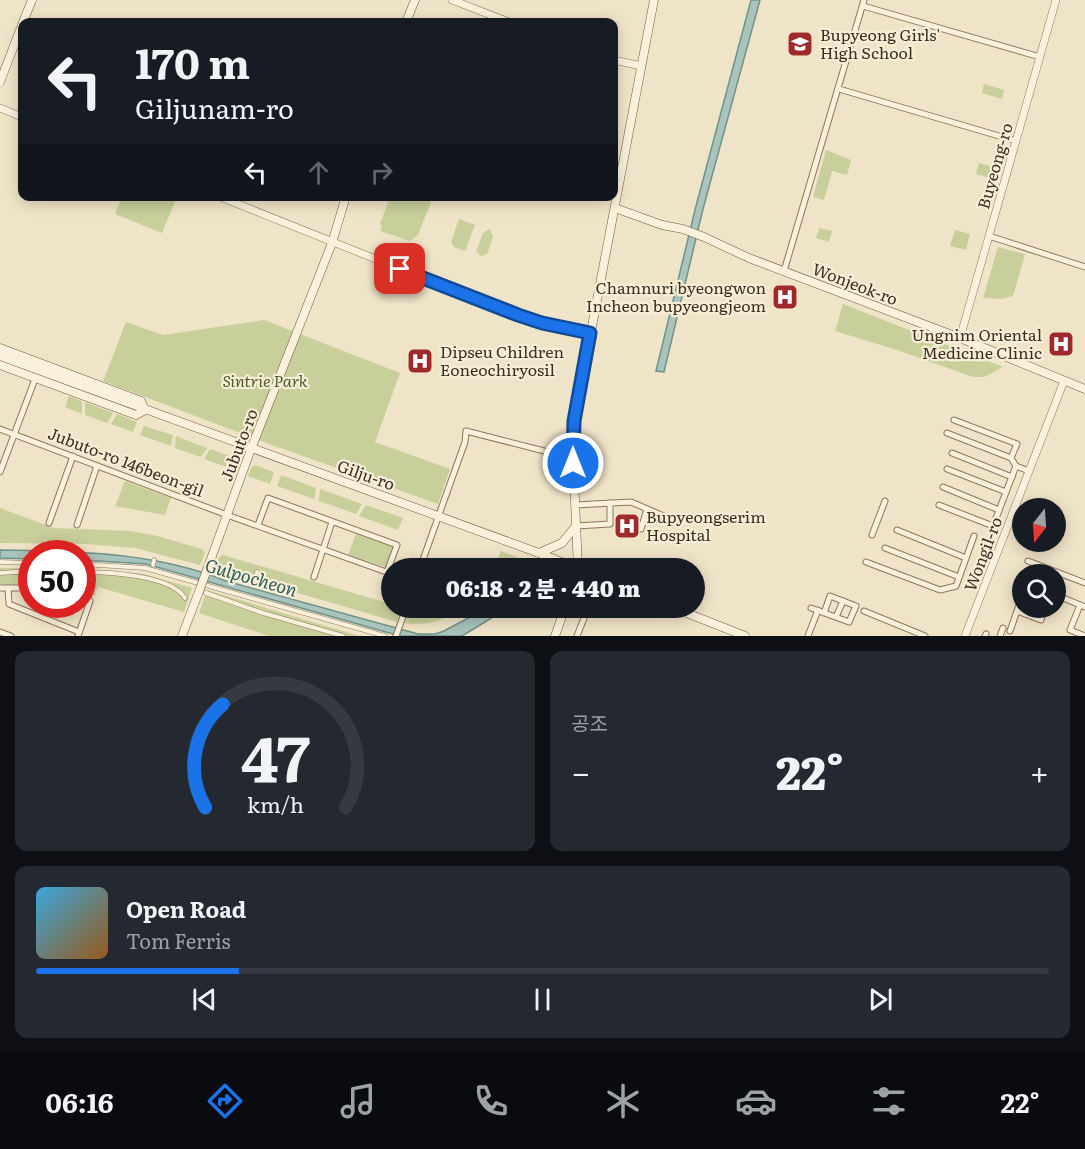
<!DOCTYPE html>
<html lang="ko">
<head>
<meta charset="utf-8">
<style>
	:root { --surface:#171b24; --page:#242831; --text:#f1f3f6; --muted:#9ea1a6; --line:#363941; --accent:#1a73e8 }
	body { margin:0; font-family:Literata,"Noto Sans KR",serif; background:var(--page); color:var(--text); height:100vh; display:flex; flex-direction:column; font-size:22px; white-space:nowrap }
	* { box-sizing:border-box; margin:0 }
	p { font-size:20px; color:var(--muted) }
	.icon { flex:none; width:33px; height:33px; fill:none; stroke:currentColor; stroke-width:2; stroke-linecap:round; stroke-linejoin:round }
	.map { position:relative; height:636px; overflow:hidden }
	.sheet { display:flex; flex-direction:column; gap:15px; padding:15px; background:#0d0f14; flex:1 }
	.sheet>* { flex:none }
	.guide { position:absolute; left:18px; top:18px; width:600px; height:183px; border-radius:12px; box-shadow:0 3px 15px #0003; background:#171b24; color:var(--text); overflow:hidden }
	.needle { width:39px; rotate:197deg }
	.fabs { position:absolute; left:1012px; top:498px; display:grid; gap:12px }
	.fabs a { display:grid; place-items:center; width:54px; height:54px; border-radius:50%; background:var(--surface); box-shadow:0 3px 15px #0003; font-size:30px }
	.speed { position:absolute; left:18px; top:540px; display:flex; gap:12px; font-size:30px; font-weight:700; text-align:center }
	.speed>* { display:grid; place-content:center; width:78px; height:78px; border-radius:50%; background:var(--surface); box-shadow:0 3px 15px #0003; line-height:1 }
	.speed .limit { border:9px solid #d22; background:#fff; color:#111 }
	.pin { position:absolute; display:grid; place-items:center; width:51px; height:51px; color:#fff; margin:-26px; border-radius:12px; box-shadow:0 3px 9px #0006 }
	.me { position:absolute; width:66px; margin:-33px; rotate:0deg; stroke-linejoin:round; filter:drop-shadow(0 0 4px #0008) }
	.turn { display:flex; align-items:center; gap:21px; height:126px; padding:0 18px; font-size:27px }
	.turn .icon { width:78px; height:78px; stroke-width:2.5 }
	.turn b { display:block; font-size:42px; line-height:51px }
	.lanes { display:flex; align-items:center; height:57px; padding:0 18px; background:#0003; justify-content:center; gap:30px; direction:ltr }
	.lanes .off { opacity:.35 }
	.big { font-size:45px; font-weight:800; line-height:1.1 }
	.sheet .widget { flex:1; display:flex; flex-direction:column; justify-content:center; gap:9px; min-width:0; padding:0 21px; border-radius:12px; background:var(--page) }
	.sheet .dial { align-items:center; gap:0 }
	.dial svg { height:156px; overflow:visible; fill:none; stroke:var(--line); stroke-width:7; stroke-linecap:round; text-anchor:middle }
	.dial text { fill:var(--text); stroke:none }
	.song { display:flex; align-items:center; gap:18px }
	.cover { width:72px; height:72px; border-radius:9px; background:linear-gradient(135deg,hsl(200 70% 55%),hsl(30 70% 35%)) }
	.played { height:6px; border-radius:3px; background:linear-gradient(90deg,var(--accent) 20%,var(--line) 20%) }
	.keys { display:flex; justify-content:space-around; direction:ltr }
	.heat { display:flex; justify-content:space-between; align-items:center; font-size:33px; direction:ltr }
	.sheet .tiles { flex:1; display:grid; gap:15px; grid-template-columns:1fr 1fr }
	.widget:last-child { grid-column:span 2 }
	.trip { position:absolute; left:381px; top:558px; width:324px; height:60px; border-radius:30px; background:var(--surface); box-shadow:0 3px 15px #0003; font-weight:800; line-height:60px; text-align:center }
	.tab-bar { display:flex; height:96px; justify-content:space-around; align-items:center; background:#090b0e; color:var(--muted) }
	.tab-bar .icon { width:42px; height:42px }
	.tab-bar .active { color:var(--accent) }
	.tab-bar b { font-size:27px; color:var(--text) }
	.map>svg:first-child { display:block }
</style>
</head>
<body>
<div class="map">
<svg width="1085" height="636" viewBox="0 0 1085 636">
	<rect width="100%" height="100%" fill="#f0e4c8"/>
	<g fill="#c9cf9b">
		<path d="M984,84l20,6 -2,9 -20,-6z"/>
		<path d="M826,150l25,10 -4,15 -15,-4 -8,29 -11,-3z"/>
		<path d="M979,163l14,4 -3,11 -14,-4z"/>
		<path d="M122,197v-1l55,1 -15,36 -47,-19z"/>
		<path d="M390,197h43l-15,38 -8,6 -30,-10 2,-6 -2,-1z"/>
		<path d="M459,219l16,6 -10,26 -11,-4 -3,-5z"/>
		<path d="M819,228l13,3 -3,11 -13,-4z"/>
		<path d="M490,229l3,8 -6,17 -6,2 -5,-4 1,-3 6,-16z"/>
		<path d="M955,230l15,4 -4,16 -16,-4z"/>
		<path d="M998,247l27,7 -12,42 -11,3 -19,-1z"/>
		<path d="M843,304l160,63 -19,10h-11l-76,-27 -62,-19z"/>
		<path d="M264,320l136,53 -25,69 75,27 -12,35 -169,-60 -166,-63 23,-59 37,13z"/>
		<path d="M69,396l13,5v13l-17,-7z"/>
		<path d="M85,402l28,11 -6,10 -22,-8z"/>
		<path d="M117,414l20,8 -4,10 -22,-8z"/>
		<path d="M144,426l29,9 -2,11 -31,-11z"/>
		<path d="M176,436l31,12 -6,9 -26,-9z"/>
		<path d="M210,449l22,8 3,6 -2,6 -29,-10z"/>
		<path d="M255,465l19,7 -4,12 -22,-8 3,-8z"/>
		<path d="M281,475l35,13 -2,11 -37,-13z"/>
		<path d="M125,481l46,17 -6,17 -50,-9z"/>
		<path d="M320,489l42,15 -6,10 -37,-13z"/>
		<path d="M366,505l37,13 -5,12 -39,-14z"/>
		<path d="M0,508l54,20 77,3 26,5 45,13 3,4 -5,12 -65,-17 -49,-4 -86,-1z"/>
		<path d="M356,534l37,12 -7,21 -38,-12z"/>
		<path d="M501,551l26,10 -3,7h-30z"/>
		<path d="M223,555l168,49 1,4h9l-4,14 -182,-53 4,-12z"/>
		<path d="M0,568h31v17l-31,-1z"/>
		<path d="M83,569l61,5 48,14 -8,24 -86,-25 -4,10 -7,-10 -4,-1z"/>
		<path d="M207,590l152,46h-90l-70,-23z"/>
		<path d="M410,608h58c-20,9 -41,20 -63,15z"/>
	</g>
	<g fill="#a9c4bc" stroke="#6f938a" stroke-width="1.5">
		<path d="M751,0h9l-57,209 -39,163 -8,-1 40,-165z"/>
		<path d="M0,550c76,1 155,2 226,31l192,53h17l9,-3 43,-23h21l-46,28h-62l-254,-72 -63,-4 -1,-6h-50l-1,5 -31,-1z"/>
	</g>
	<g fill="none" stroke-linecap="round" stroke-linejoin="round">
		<g stroke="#8d765c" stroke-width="5">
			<g id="pedestrian">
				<path d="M0,562l32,1"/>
				<path d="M82,564l63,4 240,68"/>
				<path d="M153,565l1,-5"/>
				<path d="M82,572c26,0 89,3 103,26"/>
				<path d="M0,573l32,-2"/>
				<path d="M255,581l2,-9"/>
				<path d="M206,593l57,20 80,23"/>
			</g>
		</g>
		<g stroke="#8d765c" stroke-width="7">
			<g id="minor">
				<path d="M863,6l177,51"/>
				<path d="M839,89l177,52"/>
				<path d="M989,236l96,31"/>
				<path d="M784,271l80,-271"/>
				<path d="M954,420l63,24 -6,14 5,8 13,5"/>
				<path d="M0,429l227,86 165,59"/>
				<path d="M947,433l64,25"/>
				<path d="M952,453l60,24"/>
				<path d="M947,469l59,23"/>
				<path d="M0,472l35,-93"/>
				<path d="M943,487l56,23"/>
				<path d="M575,505l56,-3 42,18"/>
				<path d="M939,505l54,21 23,-60"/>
				<path d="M49,523l24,-67"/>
				<path d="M77,525l20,-59"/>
				<path d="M258,525l10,-27 129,47 -10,27"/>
				<path d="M576,526l34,-2v-21"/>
				<path d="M641,529l6,-20"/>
				<path d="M897,530l69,28"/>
				<path d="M872,535l13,-34"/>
				<path d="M885,548l74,29"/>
				<path d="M1028,561l57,22"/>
				<path d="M866,562l74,28 16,-4 18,-50"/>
				<path d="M420,568l45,-126 1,-11 82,21 25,3"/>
				<path d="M314,577l18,-55"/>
				<path d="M0,588h32"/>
				<path d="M8,588l1,16 70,28"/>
				<path d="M1056,595l29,12"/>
				<path d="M1080,605l-10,25 15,6"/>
				<path d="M811,608l38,14 7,-16 -26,-10 -6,17"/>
				<path d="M864,611l61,25"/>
				<path d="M1017,611l24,9 4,-12"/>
				<path d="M836,617l7,-16"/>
				<path d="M1010,631l13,-37"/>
				<path d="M0,632l11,4"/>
				<path d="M78,636l12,-35 -8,-12"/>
				<path d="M396,636l10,-28"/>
				<path d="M577,636l11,-28"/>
				<path d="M808,636l10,-26"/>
				<path d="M985,636l1,-2"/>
				<path d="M1000,636l3,-8"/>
			</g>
		</g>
		<g stroke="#8d765c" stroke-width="8">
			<g id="tertiary">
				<path d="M452,0l57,22"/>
				<path d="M614,60l27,6"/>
				<path d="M0,108l22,9"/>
				<path d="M218,196l300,120 24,7 48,11"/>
				<path d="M960,338l96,-338"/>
				<path d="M965,636l99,-255"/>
			</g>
		</g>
		<g stroke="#6f573f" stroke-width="9">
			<g id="secondary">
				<path d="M23,22l9,-22"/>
				<path d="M406,22l9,-22"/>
				<path d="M0,82l22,-57"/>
				<path d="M615,208l47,17 21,4 21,8 45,21 211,80 125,51"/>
				<path d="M0,348l141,53 4,9"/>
				<path d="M0,356l539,197 37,15"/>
				<path d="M0,365l136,50 9,-5"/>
				<path d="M539,553l23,-10 13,-16"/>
				<path d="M208,567l43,-118 81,-206 14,-47"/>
				<path d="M578,568l-5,-113 1,-34 80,-421"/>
				<path d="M674,608l71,28"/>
				<path d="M182,636l18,-47"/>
				<path d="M555,636l10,-28"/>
			</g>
		</g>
		<use href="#pedestrian" stroke="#faf1dc" stroke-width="4"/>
		<use href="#minor" stroke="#faf1dc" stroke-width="5"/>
		<use href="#tertiary" stroke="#faf1dc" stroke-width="7"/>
		<use href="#secondary" stroke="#faf1dc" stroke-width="8"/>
		<g stroke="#6f573f" stroke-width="9" stroke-linecap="butt">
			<path id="secondary-bridge" d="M200,589l8,-22"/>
		</g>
		<use href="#secondary-bridge" stroke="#faf1dc" stroke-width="8"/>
	</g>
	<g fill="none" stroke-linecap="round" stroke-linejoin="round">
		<g stroke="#114b97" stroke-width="15">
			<path id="route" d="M400,269l118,46 24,8 48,10 -16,88 -1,42"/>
		</g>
		<use href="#route" stroke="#1a73e8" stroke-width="10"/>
	</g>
	<defs>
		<g id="school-square" transform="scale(1.35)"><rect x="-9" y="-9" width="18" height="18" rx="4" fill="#9e2a2b" stroke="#f7eed8"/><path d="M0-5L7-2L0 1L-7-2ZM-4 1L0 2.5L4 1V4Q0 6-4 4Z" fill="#fff"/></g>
		<g id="hospital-square" transform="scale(1.35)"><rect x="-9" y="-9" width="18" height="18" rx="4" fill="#9e2a2b" stroke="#f7eed8"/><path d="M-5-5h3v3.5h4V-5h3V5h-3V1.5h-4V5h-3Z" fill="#fff"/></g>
	</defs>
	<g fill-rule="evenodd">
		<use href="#school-square" x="800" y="44"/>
		<use href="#hospital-square" x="785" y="297"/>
		<use href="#hospital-square" x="1061" y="344"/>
		<use href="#hospital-square" x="420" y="361"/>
		<use href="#hospital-square" x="627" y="526"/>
	</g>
	<g text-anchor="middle" stroke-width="4.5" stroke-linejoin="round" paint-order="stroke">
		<g font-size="16" fill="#3d2e20" stroke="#f7eed8" text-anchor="start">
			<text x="820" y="41">Bupyeong Girls'<tspan x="820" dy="18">High School</tspan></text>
			<text x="766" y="294" text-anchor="end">Chamnuri byeongwon<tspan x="766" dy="18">Incheon bupyeongjeom</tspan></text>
			<text x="1042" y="341" text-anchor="end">Ungnim Oriental<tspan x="1042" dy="18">Medicine Clinic</tspan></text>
			<text x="440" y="358">Dipseu Children<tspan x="440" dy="18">Eoneochiryosil</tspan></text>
			<text x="646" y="523">Bupyeongserim<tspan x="646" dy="18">Hospital</tspan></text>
		</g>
		<g font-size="16" fill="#3d2e20" stroke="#f7eed8">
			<text transform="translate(995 166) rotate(-74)" y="6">Buyeong-ro</text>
			<text transform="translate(855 284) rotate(21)" y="6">Wonjeok-ro</text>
			<text transform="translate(239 445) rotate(-69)" y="6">Jubuto-ro</text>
			<text transform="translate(126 462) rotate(21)" y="6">Jubuto-ro 146beon-gil</text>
			<text transform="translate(366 475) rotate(20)" y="6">Gilju-ro</text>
			<text transform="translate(983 554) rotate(-69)" y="6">Wongil-ro</text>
		</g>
		<g font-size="16" font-style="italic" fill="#4d5a26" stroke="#f7eed8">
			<text x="265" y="387">Sintrie Park</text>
		</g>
		<g font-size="18" font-style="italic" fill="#2f5d5a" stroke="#f7eed8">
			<text transform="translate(251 578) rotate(16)" y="6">Gulpocheon</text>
		</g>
	</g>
</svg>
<div class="fabs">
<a><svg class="needle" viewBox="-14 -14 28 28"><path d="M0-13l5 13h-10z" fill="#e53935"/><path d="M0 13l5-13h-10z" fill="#9ea1a6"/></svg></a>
<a><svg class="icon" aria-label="search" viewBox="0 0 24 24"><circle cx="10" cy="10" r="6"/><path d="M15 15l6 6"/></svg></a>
</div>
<div class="speed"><div class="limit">50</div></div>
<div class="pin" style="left:400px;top:269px;background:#d93025"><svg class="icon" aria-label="arrive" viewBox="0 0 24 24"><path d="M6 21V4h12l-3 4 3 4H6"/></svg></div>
<svg class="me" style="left:573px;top:463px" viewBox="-20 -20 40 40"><circle r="17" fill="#1a73e8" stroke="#fff" stroke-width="3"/><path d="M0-11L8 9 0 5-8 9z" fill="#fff"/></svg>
<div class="trip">06:18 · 2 분 · 440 m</div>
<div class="guide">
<div class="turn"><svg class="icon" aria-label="left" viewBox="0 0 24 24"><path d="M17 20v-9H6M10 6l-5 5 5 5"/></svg><div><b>170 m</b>Giljunam-ro</div></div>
<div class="lanes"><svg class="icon" aria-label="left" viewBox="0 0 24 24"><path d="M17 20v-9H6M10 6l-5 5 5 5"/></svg><svg class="icon off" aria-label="ahead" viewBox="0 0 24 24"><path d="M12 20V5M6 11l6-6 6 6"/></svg><svg class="icon off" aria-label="right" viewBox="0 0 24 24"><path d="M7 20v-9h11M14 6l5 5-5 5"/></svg></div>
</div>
</div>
<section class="sheet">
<div class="tiles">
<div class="widget dial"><svg viewBox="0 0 100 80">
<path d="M14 69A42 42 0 1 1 86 69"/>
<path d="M14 69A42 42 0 0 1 23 16" stroke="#1a73e8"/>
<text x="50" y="56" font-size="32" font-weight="700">47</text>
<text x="50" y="72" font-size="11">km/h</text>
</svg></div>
<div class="widget"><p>공조</p>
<div class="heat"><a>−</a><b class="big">22°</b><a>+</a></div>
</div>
<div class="widget">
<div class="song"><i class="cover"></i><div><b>Open Road</b><p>Tom Ferris</p></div></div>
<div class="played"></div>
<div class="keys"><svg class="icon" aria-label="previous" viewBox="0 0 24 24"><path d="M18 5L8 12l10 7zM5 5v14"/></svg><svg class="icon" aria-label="pause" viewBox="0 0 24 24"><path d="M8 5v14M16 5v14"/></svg><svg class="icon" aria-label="next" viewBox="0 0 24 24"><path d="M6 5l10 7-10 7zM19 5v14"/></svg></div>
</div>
</div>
</section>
<nav class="tab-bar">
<b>06:16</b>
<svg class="icon active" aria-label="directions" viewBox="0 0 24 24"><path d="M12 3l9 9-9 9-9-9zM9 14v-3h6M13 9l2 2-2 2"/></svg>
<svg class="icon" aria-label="music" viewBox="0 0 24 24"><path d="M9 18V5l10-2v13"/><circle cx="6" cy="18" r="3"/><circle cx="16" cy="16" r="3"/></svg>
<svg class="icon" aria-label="phone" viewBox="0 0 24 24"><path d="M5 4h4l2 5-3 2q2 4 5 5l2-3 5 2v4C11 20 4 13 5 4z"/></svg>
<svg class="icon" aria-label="climate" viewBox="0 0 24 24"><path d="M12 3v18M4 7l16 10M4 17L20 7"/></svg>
<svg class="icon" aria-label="car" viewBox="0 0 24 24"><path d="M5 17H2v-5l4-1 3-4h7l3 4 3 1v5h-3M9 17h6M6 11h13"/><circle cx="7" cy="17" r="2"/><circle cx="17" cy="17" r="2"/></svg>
<svg class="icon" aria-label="filters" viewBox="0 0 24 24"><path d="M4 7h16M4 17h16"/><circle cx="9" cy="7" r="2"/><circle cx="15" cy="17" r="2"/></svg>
<b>22°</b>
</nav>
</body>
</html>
